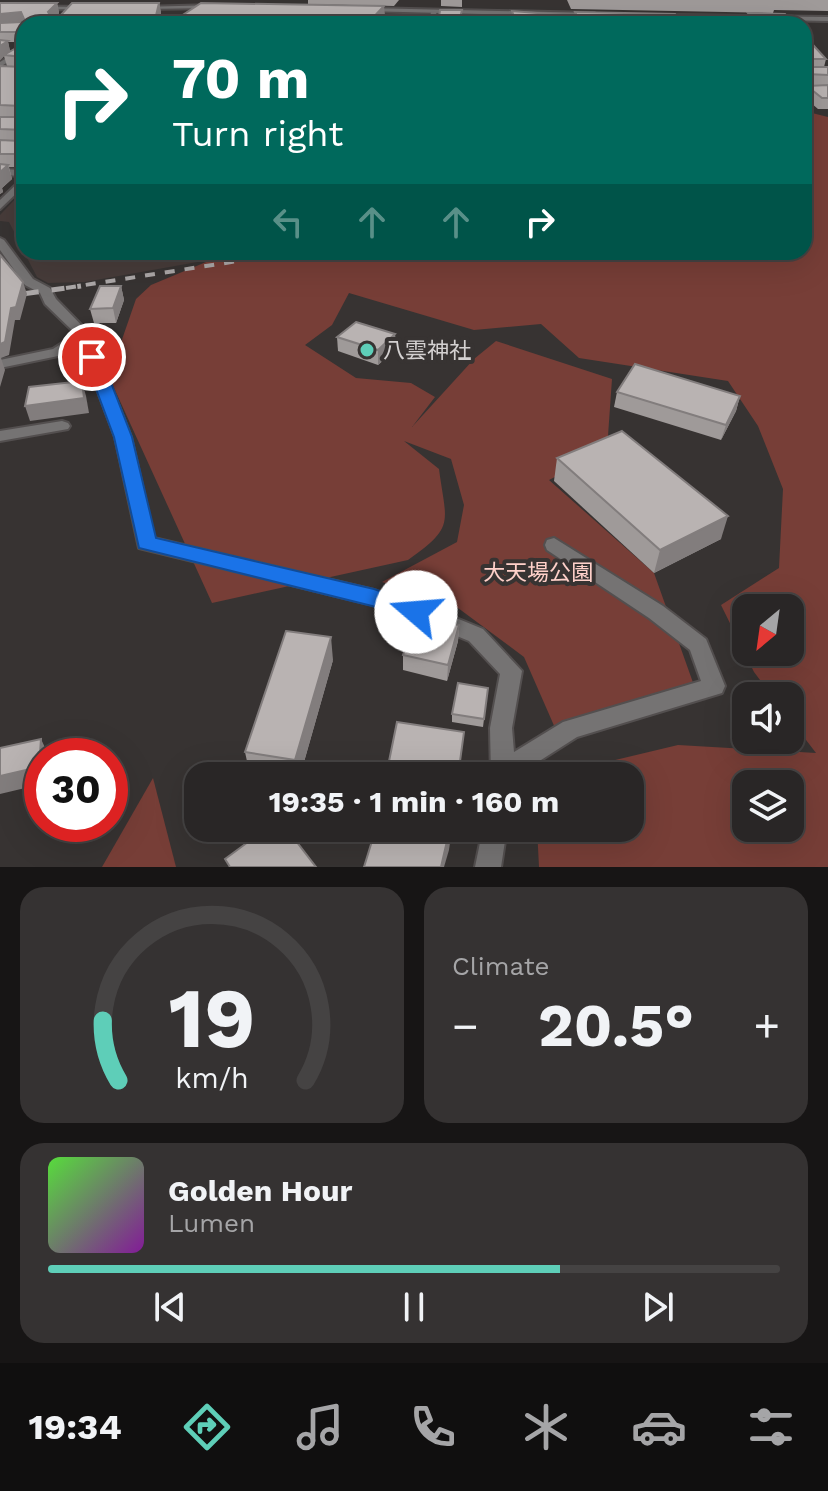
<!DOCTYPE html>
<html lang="en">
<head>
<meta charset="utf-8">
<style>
	:root { --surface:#292626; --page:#353232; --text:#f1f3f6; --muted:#a5a5a7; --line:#454343; --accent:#5eceb8 }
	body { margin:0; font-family:"Work Sans","Noto Sans JP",sans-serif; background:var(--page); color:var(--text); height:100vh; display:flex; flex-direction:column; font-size:30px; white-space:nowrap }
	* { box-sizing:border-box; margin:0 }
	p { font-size:26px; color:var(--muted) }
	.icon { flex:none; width:44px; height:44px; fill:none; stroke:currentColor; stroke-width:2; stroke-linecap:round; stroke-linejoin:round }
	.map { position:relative; height:867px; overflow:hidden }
	.panel { display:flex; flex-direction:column; gap:20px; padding:20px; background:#171515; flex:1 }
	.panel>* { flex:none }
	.banner { position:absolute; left:16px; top:16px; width:796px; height:244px; border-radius:24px; box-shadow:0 8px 32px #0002,0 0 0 2px var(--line); background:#00695c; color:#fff; overflow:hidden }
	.needle { width:52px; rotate:209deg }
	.controls { position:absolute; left:732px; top:594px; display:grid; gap:16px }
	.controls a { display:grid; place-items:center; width:72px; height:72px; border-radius:16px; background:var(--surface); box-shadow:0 8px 32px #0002,0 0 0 2px var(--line); font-size:40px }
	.speed { position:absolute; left:24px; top:738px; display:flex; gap:16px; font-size:40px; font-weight:700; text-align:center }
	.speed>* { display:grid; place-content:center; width:104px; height:104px; border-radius:50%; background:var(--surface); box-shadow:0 8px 32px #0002,0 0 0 2px var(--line); line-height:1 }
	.speed .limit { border:12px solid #d22; background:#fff; color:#111 }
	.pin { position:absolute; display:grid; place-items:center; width:68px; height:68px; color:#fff; margin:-34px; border:4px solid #fff; border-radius:50%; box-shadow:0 2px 8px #0007 }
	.me { position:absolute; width:88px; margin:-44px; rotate:288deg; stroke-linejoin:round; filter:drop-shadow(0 0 6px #0008) }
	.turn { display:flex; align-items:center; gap:28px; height:168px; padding:0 24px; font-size:36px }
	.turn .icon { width:104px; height:104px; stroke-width:2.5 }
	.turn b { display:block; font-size:56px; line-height:68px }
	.lanes { display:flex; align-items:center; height:76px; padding:0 24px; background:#0003; justify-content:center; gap:40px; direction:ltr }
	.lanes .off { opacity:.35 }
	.big { font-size:60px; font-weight:700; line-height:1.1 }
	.panel .tile { flex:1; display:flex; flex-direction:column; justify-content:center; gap:12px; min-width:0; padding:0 28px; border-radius:24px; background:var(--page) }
	.panel .dial { align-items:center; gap:0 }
	.dial svg { height:208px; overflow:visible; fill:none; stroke:var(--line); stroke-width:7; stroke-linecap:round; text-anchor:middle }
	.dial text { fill:var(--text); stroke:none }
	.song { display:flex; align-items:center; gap:24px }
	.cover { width:96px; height:96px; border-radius:12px; background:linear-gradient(135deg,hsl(110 70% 55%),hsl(290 70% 35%)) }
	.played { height:8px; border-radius:4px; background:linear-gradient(90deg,var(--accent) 70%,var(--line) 70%) }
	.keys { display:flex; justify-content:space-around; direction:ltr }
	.heat { display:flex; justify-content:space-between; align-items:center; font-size:44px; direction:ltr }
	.panel .tiles { flex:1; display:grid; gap:20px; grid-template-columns:1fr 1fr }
	.tile:last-child { grid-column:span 2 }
	.trip { position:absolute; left:184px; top:762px; width:460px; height:80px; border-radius:24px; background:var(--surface); box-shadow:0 8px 32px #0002,0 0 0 2px var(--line); font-weight:700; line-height:80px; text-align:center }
	.dock { display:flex; height:128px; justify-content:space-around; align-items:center; background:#100f0f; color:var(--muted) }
	.dock .icon { width:56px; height:56px }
	.dock .active { color:var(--accent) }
	.dock b { font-size:36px; color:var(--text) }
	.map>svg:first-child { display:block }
</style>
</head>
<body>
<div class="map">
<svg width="828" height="867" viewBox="0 0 828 867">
	<rect width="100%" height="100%" fill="#373332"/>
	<g fill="#473c3a">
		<path d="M24,190v61l-15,-29 -9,-1v-6z"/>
		<path d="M24,252h230l-169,30 -37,1 -11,-6z"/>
	</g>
	<g fill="#773e37" fill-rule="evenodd">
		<path d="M804,111l24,6v750h-289l-2,-39h93v-52h-46l27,-15 67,-16 138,8 -26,-34v-23h-18l-18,-24 -33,-67 58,-37 4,-79 -25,-63 -30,-45 -149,-23 -38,-34 -67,6 -125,-37 -17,32 -27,20 51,33 55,5 24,14 -23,30 62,-68 22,-18 116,38 -5,71 -58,30 105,93 42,118 -137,46 -35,-80 -66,-49 -76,-26 75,-40 7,-37 -13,-46 -47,-18 35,28c7,54 17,57 -31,91l-196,43 -103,-226 27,-78 15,-14 79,-33h574zM746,608h44v44h-44zM746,784h44v44h-44z"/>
		<path d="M153,778l23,89h-74z"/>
	</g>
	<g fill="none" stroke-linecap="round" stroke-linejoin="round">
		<g stroke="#534f4f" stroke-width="4">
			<g id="minor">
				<path d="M432,10l5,1 -4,13h-6z"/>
				<path d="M24,47v5l-24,15v-5z"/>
				<path d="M24,177v9l-24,23v-9z"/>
				<path d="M0,238l4,2 29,39 17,9 6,11 35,36 40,102 23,101 220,52 70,23 39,16 39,42 -10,57 2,24 49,-30 138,-41 -11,-31 -41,-32 -102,-68 -2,-5 2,-5 7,-2 109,68 43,33 19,47 -3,7 -145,44 -61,39h-25l-1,-48 10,-54 -31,-33 -39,-16 -57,-20 -234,-57 -24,-111 -35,-93 -17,11 -63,13v-8l53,-11 23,-15 -31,-30 -5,-11 -15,-8 -25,-35z"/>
				<path d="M62,421l6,2 2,3 -2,3 -68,12v-10z"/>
				<path d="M483,828h24l-6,39h-26z"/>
			</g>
		</g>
		<g stroke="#534f4f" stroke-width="4">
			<g id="tertiary">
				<path d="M214,5l2,3 -77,1 3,-2z"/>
				<path d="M0,6l86,1 3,2 -89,1z"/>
				<path d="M366,8l228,5 3,2 -3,2 -230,-6z"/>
				<path d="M655,15l173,2v4l-171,-3z"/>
				<path d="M0,169l24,1v6l-24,-1z"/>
			</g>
		</g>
		<use href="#minor" fill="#757373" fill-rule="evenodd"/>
		<use href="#tertiary" fill="#757373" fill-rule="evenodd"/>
		<path stroke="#aca8a8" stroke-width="4" stroke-dasharray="10 10" stroke-linecap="butt" d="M66,288l229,-36"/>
		<path stroke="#aca8a8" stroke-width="5" stroke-dasharray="13 13" stroke-linecap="butt" d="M0,297l81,-11"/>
	</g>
	<g fill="#9f9a99" fill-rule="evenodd">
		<path d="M308,0h91l-5,6 -86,-2z"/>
		<path d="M441,0h21v7l-21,-1z"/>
		<path d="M567,0h261v11l-54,-1 -1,3 -202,-4z"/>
		<path d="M0,3h57l2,10 -3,4 103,-14 2,10 -3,11h-134v143h-15l3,12 -10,9 1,4 -3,2v-128h7l-3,-10 -4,4zM8,42h15v2l-13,7z"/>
		<path d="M748,13l46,11h-46l-2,-2z"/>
		<path d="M804,35l22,24 -2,8h4v42h-10l-14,-12 3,-11h15l-18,-1z"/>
		<path d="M121,286l3,14 -8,23h-22l-4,-14z"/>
		<path d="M395,334l1,15 -18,16 -40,-14 -1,-14z"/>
		<path d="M617,392l123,4 -4,15 -15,29 -107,-33z"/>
		<path d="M557,458l164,81 -67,34 -100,-92z"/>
		<path d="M459,625l-1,16 -11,40 -44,-11v-15z"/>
		<path d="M333,660l-33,116 -50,-1 -5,-23z"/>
		<path d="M488,688l-5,39 -31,-5v-8z"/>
	</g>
	<g fill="#827d7d">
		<path d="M57,3l2,10 -8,9 -3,-10z"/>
		<path d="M159,3l2,10 -3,11h-4z"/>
		<path d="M384,6l1,9 -8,9h-10z"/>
		<path d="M21,12l3,10 -24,2v-10z"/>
		<path d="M8,41l2,10 -10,9v-14z"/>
		<path d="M8,165l4,14 -10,9 1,4 -3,2v-22z"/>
		<path d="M23,282l4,12 -7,26h-5l-6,35 -8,3 4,12 -5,17v-43l11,-36z"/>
		<path d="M121,286l3,14 -8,23 -3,-15z"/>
		<path d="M395,334l1,15 -18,16v-15z"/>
		<path d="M82,381l4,15 3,17 -59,8 -5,-15z"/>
		<path d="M740,396l-4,15 -15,29 5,-15z"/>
		<path d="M728,516l-7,23 -67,34 6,-23z"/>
		<path d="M459,625l-1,16 -11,40 1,-16z"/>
		<path d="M331,637l2,23 -33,116h-3l-2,-16z"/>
		<path d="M41,739l7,15v2h-6v28l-42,10v-18z"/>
		<path d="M450,828h2l-3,22 -5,17h-3z"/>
	</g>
	<g fill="#b9b3b2" stroke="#827d7d" stroke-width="2">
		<path d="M0,3h57l-9,9 3,5 9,-1 12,-13h87l-5,21h-130v128l-3,2h-21v-14l20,1 3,-3v-8l-23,-1v-12h23l-2,-11 -21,-1v-39l23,1v-10l-19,-2 19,-11v-12h-23v-9l22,-1 2,-3 -3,-7 -21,2z"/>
		<path d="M201,3l183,3 -17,18h-198z"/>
		<path d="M440,10h22l-3,12 57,1 -4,-12 65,5 -2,-4 100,2 7,10h-244z"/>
		<path d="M748,13l37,1 9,10h-37z"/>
		<path d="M804,35l22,24h-21v8h23v8l-21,-1 -3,9z"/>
		<path d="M0,40l8,1 -8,5z"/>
		<path d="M828,85v13h-6l-15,-12z"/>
		<path d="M0,164l8,1 -8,7z"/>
		<path d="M0,255l23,27 -7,25 -5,1 -6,34 -5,2z"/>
		<path d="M100,286h21l-8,22 -23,1z"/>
		<path d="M356,322l39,12 -17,16 -41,-13z"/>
		<path d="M635,364l105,32 -14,29 -109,-33z"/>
		<path d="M82,381l2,17 -59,8 4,-19z"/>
		<path d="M622,431l106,85 -68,34 -103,-92z"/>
		<path d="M416,616l43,9 -11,40 -45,-10z"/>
		<path d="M286,631l45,6 -36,123 -50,-8z"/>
		<path d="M458,683l30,5 -4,31 -32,-5z"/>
		<path d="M397,722l67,10 -6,44h-72z"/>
		<path d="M41,739l-2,28 -39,9v-28z"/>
		<path d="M267,828h19l30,39h-86l-5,-8z"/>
		<path d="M376,828h74l-9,39h-77z"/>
	</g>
	<path fill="#1a73e8" stroke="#114b97" stroke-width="2" d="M92,353l9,4 31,80 24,101 218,51 50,17 3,6 -3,6 -8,3 -44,-15 -233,-58 -25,-111 -30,-80z"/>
	<circle fill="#5eceb8" stroke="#373332" stroke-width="3" cx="367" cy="350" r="8"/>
	<g text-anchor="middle" stroke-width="8" stroke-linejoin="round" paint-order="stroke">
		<g font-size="22" fill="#d4d1d1" stroke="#373332" text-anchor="start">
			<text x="383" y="358">八雲神社</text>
		</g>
		<g font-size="22" fill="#fed0c9" stroke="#373332">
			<text x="538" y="580">大天場公園</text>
		</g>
	</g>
</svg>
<div class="controls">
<a><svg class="needle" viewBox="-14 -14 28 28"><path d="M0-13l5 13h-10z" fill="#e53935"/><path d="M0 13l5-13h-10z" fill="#a5a5a7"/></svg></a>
<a><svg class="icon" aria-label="sound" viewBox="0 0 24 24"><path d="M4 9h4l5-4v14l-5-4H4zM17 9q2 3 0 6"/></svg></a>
<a><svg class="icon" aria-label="layers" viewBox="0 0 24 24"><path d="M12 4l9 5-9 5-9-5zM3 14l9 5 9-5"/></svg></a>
</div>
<div class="speed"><div class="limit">30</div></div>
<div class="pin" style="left:92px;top:357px;background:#d93025"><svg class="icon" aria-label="arrive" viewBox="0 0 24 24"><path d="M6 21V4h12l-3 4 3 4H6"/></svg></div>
<svg class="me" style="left:416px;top:612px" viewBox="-20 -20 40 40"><circle r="19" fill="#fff"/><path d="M0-13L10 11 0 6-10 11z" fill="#1a73e8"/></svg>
<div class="trip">19:35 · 1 min · 160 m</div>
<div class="banner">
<div class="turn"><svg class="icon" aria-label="right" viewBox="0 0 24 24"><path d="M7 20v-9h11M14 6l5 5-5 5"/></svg><div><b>70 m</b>Turn right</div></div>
<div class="lanes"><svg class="icon off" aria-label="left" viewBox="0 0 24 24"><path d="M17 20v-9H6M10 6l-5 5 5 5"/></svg><svg class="icon off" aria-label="ahead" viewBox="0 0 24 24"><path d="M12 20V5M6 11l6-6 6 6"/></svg><svg class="icon off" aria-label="ahead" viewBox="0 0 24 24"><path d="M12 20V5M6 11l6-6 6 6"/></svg><svg class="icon" aria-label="right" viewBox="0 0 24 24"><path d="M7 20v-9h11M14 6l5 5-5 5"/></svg></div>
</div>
</div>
<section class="panel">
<div class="tiles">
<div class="tile dial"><svg viewBox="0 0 100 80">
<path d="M14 69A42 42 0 1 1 86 69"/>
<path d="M14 69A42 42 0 0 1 8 46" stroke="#5eceb8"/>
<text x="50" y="56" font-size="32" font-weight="700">19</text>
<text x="50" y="72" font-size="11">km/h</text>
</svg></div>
<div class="tile"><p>Climate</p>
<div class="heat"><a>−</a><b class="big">20.5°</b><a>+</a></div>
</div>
<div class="tile">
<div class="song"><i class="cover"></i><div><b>Golden Hour</b><p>Lumen</p></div></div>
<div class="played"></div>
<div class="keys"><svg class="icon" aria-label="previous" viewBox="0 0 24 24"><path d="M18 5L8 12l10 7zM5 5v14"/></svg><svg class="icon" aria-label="pause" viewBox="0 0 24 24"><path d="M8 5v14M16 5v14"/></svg><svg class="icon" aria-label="next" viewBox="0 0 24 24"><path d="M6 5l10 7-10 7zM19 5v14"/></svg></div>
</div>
</div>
</section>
<nav class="dock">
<b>19:34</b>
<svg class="icon active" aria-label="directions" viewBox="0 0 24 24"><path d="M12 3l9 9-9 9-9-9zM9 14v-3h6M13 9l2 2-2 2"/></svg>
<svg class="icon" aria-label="music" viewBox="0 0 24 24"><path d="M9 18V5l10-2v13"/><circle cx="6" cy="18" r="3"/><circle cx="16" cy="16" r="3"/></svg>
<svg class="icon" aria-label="phone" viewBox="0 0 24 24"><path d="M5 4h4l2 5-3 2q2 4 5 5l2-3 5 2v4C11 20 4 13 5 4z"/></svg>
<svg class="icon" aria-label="climate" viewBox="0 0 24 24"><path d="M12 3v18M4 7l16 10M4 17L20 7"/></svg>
<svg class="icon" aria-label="car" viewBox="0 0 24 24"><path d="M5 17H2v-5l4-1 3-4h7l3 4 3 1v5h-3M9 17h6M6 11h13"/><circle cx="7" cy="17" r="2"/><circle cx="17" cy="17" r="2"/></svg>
<svg class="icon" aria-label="filters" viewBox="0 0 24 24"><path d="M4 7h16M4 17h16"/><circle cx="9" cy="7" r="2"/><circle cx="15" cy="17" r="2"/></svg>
</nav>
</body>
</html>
